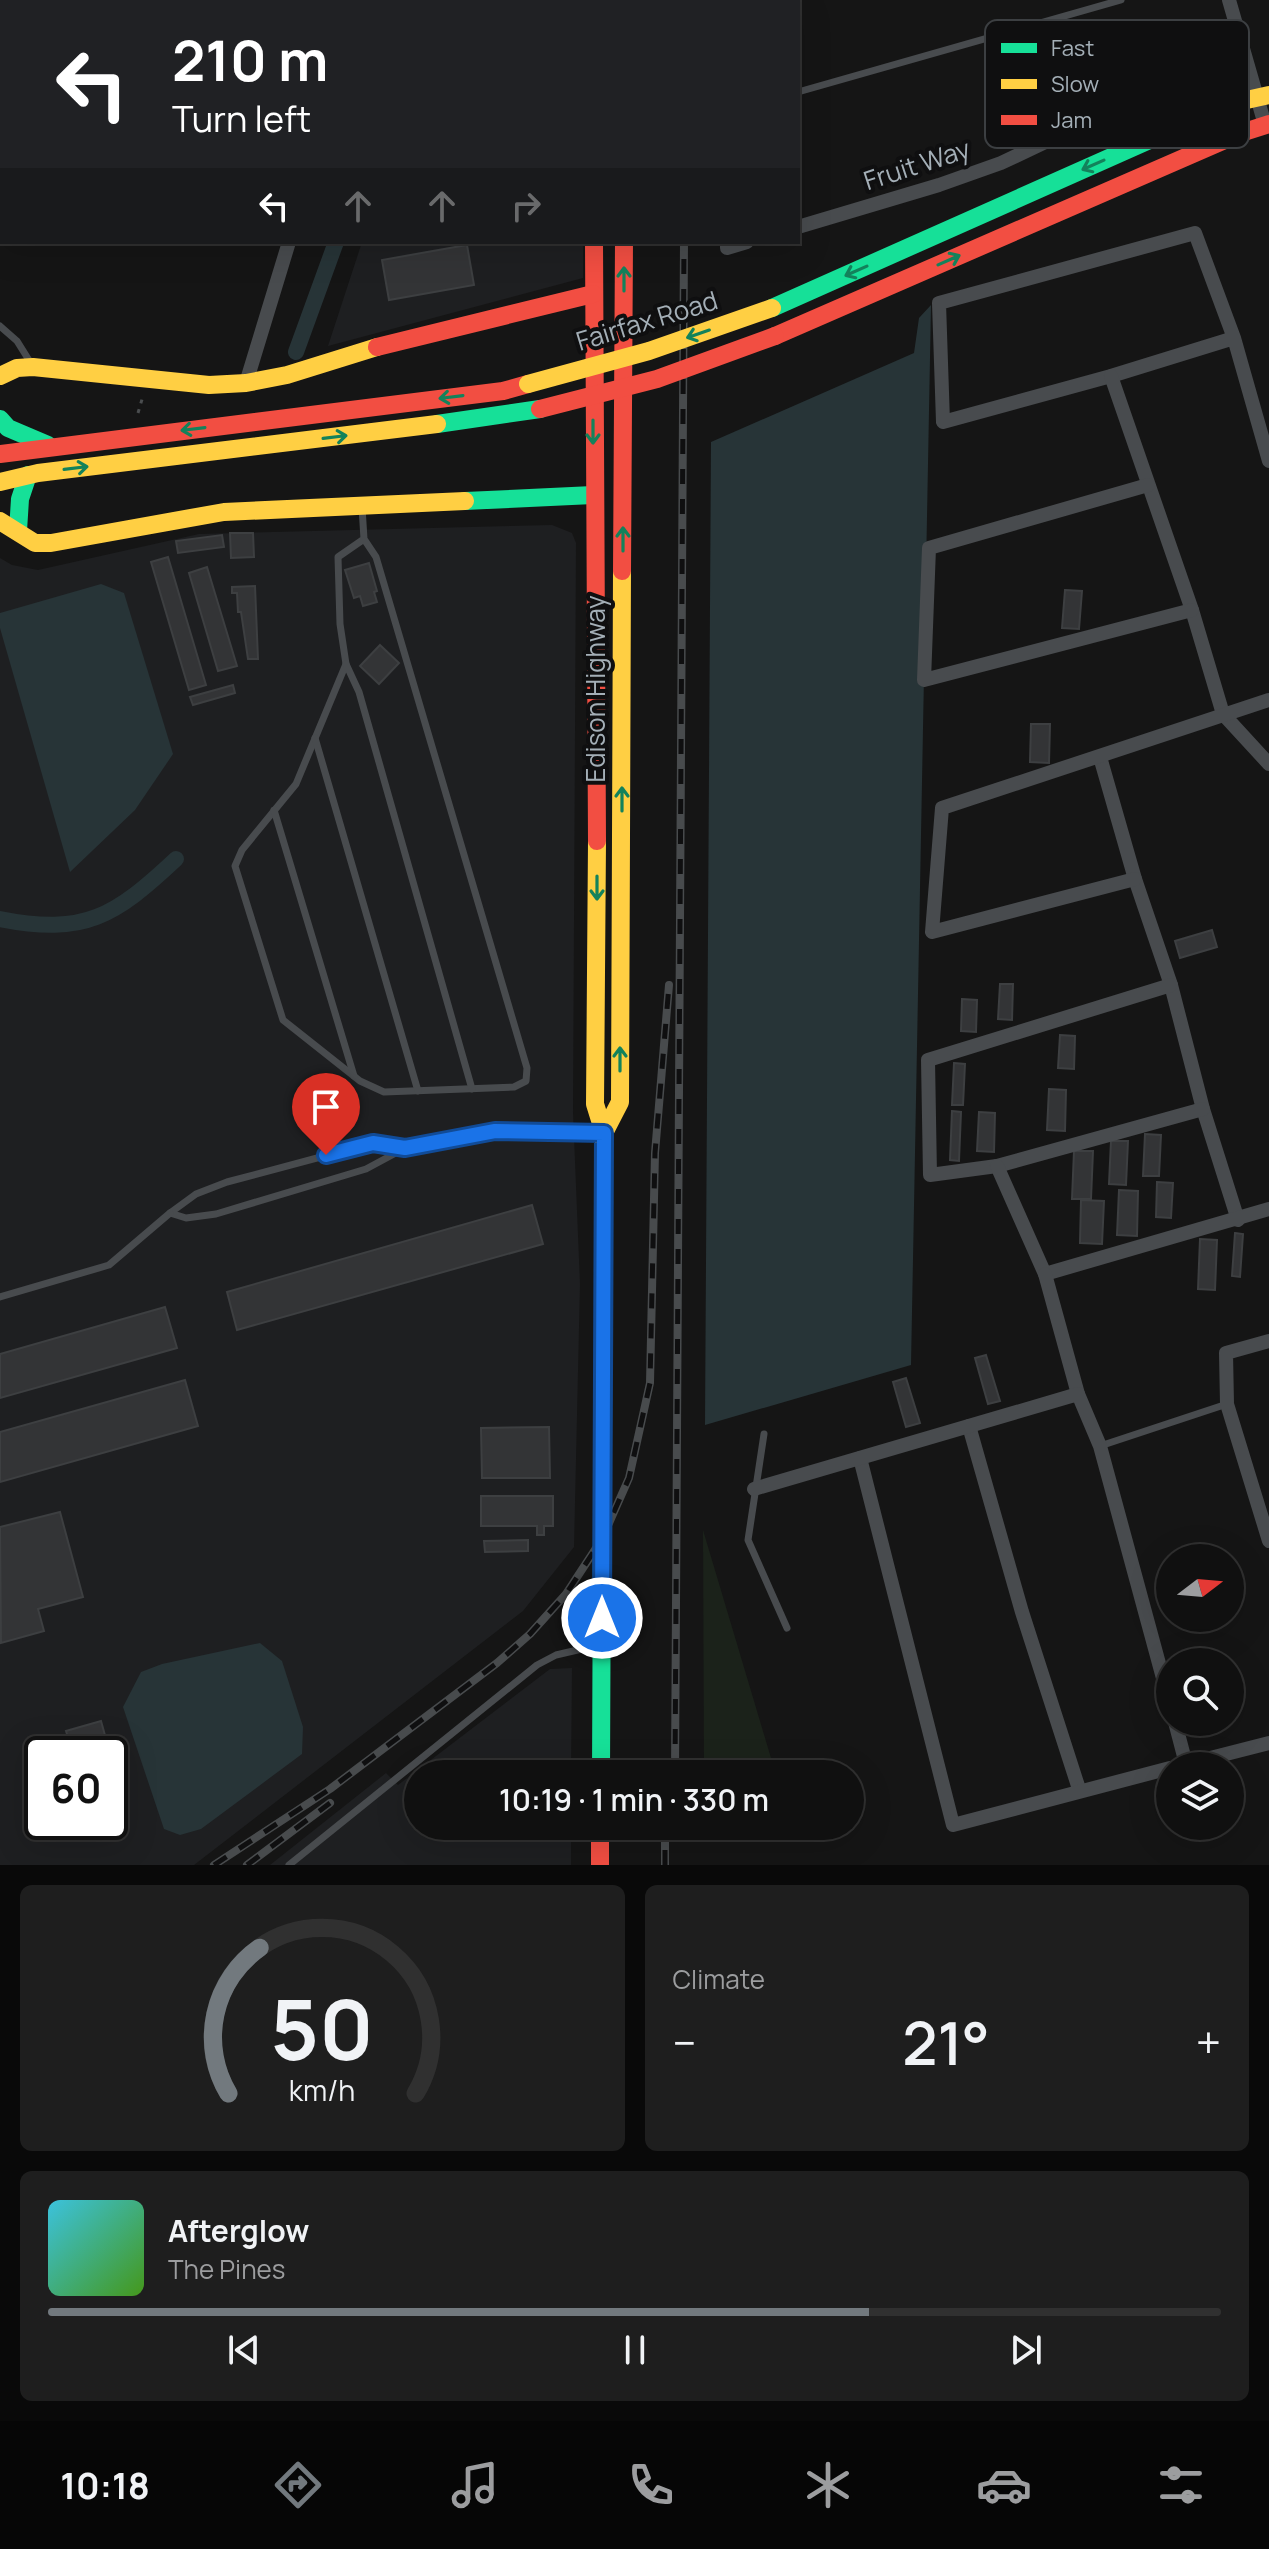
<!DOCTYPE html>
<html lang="en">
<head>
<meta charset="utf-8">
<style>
	:root { --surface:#101010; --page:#1e1e1e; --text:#f1f3f6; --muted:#9c9d9f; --line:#303030; --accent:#72797e }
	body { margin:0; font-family:Manrope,sans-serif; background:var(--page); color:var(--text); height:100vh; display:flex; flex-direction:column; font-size:30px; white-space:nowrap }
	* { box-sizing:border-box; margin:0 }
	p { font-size:26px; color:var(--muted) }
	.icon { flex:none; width:44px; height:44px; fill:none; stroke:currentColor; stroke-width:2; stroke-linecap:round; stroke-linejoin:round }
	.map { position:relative; height:1865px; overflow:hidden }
	.side { display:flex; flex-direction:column; gap:20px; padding:20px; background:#090909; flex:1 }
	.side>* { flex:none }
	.guide { position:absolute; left:0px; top:0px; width:800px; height:244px; box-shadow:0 8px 32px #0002,0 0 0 2px var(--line); background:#202124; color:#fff; overflow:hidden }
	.needle { width:52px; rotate:74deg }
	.fabs { position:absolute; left:1156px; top:1544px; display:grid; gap:16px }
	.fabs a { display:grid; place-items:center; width:88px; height:88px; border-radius:50%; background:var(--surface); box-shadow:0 8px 32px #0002,0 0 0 2px var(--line); font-size:40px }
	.speed { position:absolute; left:24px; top:1736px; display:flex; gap:16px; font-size:40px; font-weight:700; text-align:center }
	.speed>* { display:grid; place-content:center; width:104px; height:104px; border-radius:50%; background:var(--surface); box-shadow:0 8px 32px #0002,0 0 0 2px var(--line); line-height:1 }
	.speed .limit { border:4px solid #111; border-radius:12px; background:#fff; color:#111 }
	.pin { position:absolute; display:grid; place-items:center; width:68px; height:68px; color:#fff; margin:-82px -34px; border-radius:50% 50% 50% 0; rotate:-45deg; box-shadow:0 0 8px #0007 }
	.pin .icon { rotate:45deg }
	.me { position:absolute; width:88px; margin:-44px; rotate:0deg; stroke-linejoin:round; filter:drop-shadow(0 0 6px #0008) }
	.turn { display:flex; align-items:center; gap:28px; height:168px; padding:0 40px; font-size:36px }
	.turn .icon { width:104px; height:104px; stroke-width:2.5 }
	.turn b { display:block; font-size:56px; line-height:68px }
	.lanes { display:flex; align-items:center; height:76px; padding:0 40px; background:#0003; justify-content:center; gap:40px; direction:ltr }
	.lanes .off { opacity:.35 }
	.big { font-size:60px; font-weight:600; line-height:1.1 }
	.side .widget { flex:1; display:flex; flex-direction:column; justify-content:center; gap:12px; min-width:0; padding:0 28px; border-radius:12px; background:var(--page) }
	.side .dial { align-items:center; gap:0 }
	.dial svg { height:208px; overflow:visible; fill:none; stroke:var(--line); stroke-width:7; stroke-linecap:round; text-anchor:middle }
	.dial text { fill:var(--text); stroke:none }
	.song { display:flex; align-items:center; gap:24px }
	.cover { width:96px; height:96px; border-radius:12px; background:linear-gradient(135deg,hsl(190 70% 55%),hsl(100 70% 35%)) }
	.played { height:8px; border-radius:4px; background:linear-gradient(90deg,var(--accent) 70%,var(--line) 70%) }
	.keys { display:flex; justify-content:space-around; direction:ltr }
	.heat { display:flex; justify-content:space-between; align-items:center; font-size:44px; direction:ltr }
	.side .tiles { flex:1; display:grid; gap:20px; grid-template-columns:1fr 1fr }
	.widget:last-child { grid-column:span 2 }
	.trip { position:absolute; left:404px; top:1760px; width:460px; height:80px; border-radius:40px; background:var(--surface); box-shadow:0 8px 32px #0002,0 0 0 2px var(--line); font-weight:600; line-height:80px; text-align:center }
	.tab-bar { display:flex; height:128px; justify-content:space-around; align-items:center; background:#060606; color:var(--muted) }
	.tab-bar .icon { width:56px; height:56px }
	.tab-bar .on { color:var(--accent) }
	.tab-bar b { font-size:36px; color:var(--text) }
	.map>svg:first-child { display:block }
</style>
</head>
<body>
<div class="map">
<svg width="1269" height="1865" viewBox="0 0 1269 1865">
	<rect width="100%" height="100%" fill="#151515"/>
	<g fill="#1e1f21" fill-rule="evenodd">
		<path d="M362,242h221v36l-255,68z"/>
		<path d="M552,525l20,8 4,10 -3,569 7,172 -6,263 -51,64 -329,254h-194v-1307l12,7 26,5 161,-36zM42,1754h68v68h-68z"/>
		<path d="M572,1668l-1,106h-153v52h153v39h-301l116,-92 12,12 152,-116z"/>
	</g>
	<path fill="#1b221a" d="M703,1530l68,228 -52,16h-15z"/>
	<g fill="#273437">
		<path d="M931,305l-20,1060 -206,60 6,-983 203,-89 5,-35z"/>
		<path d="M101,584l23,9 49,161 -38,56 -65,62 -70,-244v-15z"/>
		<path d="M260,1643l22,18 21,66 -1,27 -101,75 -21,6 -16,-6 -41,-122 18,-35 21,-8z"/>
	</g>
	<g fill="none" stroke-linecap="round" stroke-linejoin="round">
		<g stroke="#273437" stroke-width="16">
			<path d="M424,2l1,-2"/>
			<path d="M296,352l40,-110"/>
			<path d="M0,919c85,17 115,-3 176,-60"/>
		</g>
	</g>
	<g fill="#333436" stroke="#3d3f41" stroke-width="2">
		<path d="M467,245l7,40 -85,15 -7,-40z"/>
		<path d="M230,533h23l1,24 -23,1z"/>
		<path d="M222,535l2,12 -46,6 -2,-12z"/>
		<path d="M168,557l38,128 -17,5 -38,-128z"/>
		<path d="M369,563l8,28 -3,1 3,10 -14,4 -3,-10 -6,2 -9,-28z"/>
		<path d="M207,567l30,99 -19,5 -29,-98z"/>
		<path d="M255,586l3,73h-10l-7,-47h-3l-1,-19h-5v-6z"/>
		<path d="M1065,590l17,1 -3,38 -17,-1z"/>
		<path d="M380,645l19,18 -20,21 -19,-18z"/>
		<path d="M233,685l2,8 -42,12 -3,-8z"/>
		<path d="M1031,724h19l-1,39 -19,-1z"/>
		<path d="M1212,930l5,17 -37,11 -5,-17z"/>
		<path d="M1000,984h13l-1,36 -14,-1z"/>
		<path d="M962,999l15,1 -1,32 -15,-1z"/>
		<path d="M1060,1035l15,1 -1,33 -16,-1z"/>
		<path d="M954,1063l11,1 -2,41h-11z"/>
		<path d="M1049,1089l17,1 -1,41 -18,-1z"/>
		<path d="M952,1111l9,1 -2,49 -9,-1z"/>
		<path d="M979,1112l16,1 -1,39 -17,-1z"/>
		<path d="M1145,1134l16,1 -2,41h-16z"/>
		<path d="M1111,1141h17l-2,44 -17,-1z"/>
		<path d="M1074,1151h19l-2,48h-19z"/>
		<path d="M1157,1182l16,1 -2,35 -15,-1z"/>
		<path d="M1119,1190l19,1 -1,45 -20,-1z"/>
		<path d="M1081,1200l23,1 -2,43 -22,-1z"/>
		<path d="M532,1205l11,39 -306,86 -10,-38z"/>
		<path d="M1235,1233l8,1 -3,43 -8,-1z"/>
		<path d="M1200,1239l17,1 -2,50 -17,-1z"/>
		<path d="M165,1307l12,41 -177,50v-44z"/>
		<path d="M986,1355l14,46 -12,3 -13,-46z"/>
		<path d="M906,1378l14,45 -14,4 -13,-45z"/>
		<path d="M185,1380l13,46 -198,56v-50z"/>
		<path d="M549,1427l1,51h-68l-1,-50z"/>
		<path d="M481,1496h72v30h-9v9h-7v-9h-56z"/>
		<path d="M60,1512l23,85 -45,12 6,22 -43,12 -1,-116z"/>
		<path d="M528,1540v11l-43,1 -1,-11z"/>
		<path d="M101,1721l23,82 -14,4v-53h-37l-7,-23z"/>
	</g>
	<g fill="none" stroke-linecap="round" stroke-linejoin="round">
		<path stroke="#4a4d4f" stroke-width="3" stroke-dasharray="4 6" stroke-linecap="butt" d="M138,413l5,-17"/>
		<g stroke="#484b4e" stroke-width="7">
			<path d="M194,2l8,-2"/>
			<path d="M0,45h2"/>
			<path d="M798,92l323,-92"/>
			<path d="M0,326l17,15 15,24"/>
			<path d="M362,507l2,32 12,18 151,511 -1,13 -12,6 -130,5 -24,-11 -77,-61 -48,-154 7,-16 54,-66 50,-120 -6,-40 -2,-67 26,-18"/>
			<path d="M346,664l13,28 113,397"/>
			<path d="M315,738l103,353"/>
			<path d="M274,810l80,266"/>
			<path d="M405,1148l-39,21 -150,45 -30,4 -16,-5 26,-19 31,-12 146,-39 32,5 90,-17 105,2"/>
			<path d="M0,1297l109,-32 61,-52"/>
			<path d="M764,1434l-16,106 39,88"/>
			<path d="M1100,1446l127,-42"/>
			<path d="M289,1865l248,-200 19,-10 43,-10"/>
		</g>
		<g stroke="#484b4e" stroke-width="14">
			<path d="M263,0l1,2"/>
			<path d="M1229,0l36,125"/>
			<path d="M729,2v-2"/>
			<path d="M798,227l141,-42 62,-22 76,-36 43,-12 97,-10"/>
			<path d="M727,242v6l20,-6"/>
			<path d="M1234,338l-123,38 -168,46 -4,-119 256,-70 39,105 35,123"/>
			<path d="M1111,376l81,234 31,104 46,50"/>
			<path d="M246,383l43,-141"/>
			<path d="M1148,485l-219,63 -5,132 268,-70"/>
			<path d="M1100,757l35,122 36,106 32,124 35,111"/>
			<path d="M1135,879l-203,53 10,-124 327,-108"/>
			<path d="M1171,985l-243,75 2,115 67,-9 206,-57"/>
			<path d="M997,1166l48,108 224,-65"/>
			<path d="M1045,1274l33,120"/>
			<path d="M1269,1341l-43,12 1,51 42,137"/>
			<path d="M969,1426l53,186 57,177"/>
			<path d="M860,1458l93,367 217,-57"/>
			<path d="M754,1489l324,-95 22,52 70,258"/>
			<path d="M1175,1722l11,42"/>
			<path d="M1179,1766l90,-23"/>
		</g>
		<g stroke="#16e098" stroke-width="18">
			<path d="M624,0l1,2"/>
			<path d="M772,308l400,-178"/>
			<path d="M0,419l8,9 40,17"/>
			<path d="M437,424l103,-15"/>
			<path d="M465,501l128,-6"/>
			<path d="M18,531l2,-32 8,-24"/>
			<path d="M601,1774l1,-239"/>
		</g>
		<g stroke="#ffcf43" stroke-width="18">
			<path d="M1172,130l61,-27 36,-8"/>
			<path d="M0,376l17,-8 16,-1 176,18 37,-2 41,-8 90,-28"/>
			<path d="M0,482l38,-9 399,-49"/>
			<path d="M0,521l35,22h16l173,-31 241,-11"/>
			<path d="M597,841l-2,263 9,29v76"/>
			<path d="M604,1133l16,-31 2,-531"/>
		</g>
		<g stroke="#f24e42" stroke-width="18">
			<path d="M599,0v2"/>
			<path d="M594,242l3,599"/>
			<path d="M775,336l466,-203 28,-9"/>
			<path d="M377,347l216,-53"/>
			<path d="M0,454l503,-63 25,-7"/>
			<path d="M622,571l2,-329"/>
			<path d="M602,1535l2,-326"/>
			<path d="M600,1826v39"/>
		</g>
		<g stroke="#484b4d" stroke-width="8">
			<g id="rail">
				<path d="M685,2v-2"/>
				<path d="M675,1774l9,-1532"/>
				<path d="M214,1865l116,-76 167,-126 33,-29 36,-40 36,-55 27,-61 21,-95 5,-230 14,-168"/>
				<path d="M247,1865l83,-62"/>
				<path d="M665,1865v-39"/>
			</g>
		</g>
		<use href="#rail" stroke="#0f0f10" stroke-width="5" stroke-dasharray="15" stroke-linecap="butt"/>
		<path stroke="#ffcf43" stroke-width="18" d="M528,384l121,-33 123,-43"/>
		<path stroke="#f24e42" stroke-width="18" d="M540,409l117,-30 118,-43"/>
	</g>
	<defs><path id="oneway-shaft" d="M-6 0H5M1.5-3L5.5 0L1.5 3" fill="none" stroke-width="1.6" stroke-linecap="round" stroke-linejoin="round" transform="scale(2)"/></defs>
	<g stroke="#13825b">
		<use href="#oneway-shaft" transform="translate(1093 165) rotate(156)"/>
		<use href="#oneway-shaft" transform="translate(949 260) rotate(-24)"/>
		<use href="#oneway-shaft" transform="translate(856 271) rotate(156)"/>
		<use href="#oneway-shaft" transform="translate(624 279) rotate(-90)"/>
		<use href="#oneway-shaft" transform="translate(698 334) rotate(161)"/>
		<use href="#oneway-shaft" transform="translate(451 397) rotate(173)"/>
		<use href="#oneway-shaft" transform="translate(193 429) rotate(173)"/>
		<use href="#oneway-shaft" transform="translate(593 432) rotate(90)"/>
		<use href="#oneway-shaft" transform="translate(335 437) rotate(-7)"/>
		<use href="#oneway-shaft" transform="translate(76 468) rotate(-7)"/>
		<use href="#oneway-shaft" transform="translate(623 539) rotate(-90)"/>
		<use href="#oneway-shaft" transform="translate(622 799) rotate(-90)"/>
		<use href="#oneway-shaft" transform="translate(597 888) rotate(90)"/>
		<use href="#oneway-shaft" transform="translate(620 1059) rotate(-90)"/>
	</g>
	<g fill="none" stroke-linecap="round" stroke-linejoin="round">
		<g stroke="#114b97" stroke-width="20">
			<path id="route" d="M326,1155l47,-12 32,5 90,-17 109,2 -2,485"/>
		</g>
		<use href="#route" stroke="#1a73e8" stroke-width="14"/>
	</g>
	<g text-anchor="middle" stroke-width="8" stroke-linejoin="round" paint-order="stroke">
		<g font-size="26" fill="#a4afb7" stroke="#0f0f10">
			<text transform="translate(917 165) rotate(-18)" y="9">Fruit Way</text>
			<text transform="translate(647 321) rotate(-17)" y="9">Fairfax Road</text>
			<text transform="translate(596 689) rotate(-90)" y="9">Edison Highway</text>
		</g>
	</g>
	<rect x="985" y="20" width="264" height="128" rx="12" fill="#0f0f10" stroke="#3c3f42" stroke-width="2"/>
	<rect x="1001" y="43" width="36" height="10" fill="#16e098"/>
	<rect x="1001" y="79" width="36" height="10" fill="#ffcf43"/>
	<rect x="1001" y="115" width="36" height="10" fill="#f24e42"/>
	<g font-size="22" fill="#a4afb7">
		<text x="1051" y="56">Fast</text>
		<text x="1051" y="92">Slow</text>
		<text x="1051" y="128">Jam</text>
	</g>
</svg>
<div class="fabs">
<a><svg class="needle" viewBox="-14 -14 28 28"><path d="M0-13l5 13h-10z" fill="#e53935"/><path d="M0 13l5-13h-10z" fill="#9c9d9f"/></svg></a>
<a><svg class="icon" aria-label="search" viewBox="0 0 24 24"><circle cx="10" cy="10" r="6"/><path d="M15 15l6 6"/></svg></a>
<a><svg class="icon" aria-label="layers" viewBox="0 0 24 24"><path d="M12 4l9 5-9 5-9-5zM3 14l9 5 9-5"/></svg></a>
</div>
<div class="speed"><div class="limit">60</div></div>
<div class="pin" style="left:326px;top:1155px;background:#d93025"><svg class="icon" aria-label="arrive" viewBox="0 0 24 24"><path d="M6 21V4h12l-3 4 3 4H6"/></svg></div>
<svg class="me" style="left:602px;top:1618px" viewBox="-20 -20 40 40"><circle r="17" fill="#1a73e8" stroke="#fff" stroke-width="3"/><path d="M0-11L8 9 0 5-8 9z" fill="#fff"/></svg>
<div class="trip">10:19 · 1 min · 330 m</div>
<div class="guide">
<div class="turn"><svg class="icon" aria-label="left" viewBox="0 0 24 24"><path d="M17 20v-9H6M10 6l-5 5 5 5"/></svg><div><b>210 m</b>Turn left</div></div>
<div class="lanes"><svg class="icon" aria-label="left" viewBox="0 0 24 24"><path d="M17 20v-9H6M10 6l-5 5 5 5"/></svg><svg class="icon off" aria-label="ahead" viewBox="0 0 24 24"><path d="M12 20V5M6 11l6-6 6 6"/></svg><svg class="icon off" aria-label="ahead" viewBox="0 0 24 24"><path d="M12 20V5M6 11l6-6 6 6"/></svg><svg class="icon off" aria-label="right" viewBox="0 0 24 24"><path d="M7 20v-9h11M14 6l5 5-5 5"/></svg></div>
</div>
</div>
<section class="side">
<div class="tiles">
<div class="widget dial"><svg viewBox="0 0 100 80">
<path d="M14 69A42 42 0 1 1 86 69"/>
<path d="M14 69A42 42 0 0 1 26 13" stroke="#72797e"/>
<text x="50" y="56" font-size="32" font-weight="700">50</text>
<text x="50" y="72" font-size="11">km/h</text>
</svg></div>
<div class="widget"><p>Climate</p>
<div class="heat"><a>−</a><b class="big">21°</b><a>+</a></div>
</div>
<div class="widget">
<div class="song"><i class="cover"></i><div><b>Afterglow</b><p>The Pines</p></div></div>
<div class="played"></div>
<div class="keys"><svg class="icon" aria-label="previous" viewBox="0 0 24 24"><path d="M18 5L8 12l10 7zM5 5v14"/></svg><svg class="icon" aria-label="pause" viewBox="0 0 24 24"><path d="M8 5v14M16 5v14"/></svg><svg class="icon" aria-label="next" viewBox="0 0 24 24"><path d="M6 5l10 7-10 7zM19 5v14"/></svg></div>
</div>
</div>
</section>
<nav class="tab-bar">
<b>10:18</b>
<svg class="icon on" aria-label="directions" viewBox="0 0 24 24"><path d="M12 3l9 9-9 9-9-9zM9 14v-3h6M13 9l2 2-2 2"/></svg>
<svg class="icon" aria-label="music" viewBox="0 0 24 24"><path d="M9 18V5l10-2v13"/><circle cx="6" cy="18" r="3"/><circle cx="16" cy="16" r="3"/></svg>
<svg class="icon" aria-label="phone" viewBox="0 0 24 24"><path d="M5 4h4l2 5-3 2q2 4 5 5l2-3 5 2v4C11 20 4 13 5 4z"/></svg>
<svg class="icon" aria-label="climate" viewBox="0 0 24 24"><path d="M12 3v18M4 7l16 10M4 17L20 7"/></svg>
<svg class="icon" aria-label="car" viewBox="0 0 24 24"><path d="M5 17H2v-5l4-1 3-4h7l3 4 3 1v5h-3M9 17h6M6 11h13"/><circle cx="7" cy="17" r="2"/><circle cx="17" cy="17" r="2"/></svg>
<svg class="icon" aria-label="filters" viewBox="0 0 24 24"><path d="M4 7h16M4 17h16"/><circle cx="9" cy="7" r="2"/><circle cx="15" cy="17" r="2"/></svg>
</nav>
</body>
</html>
